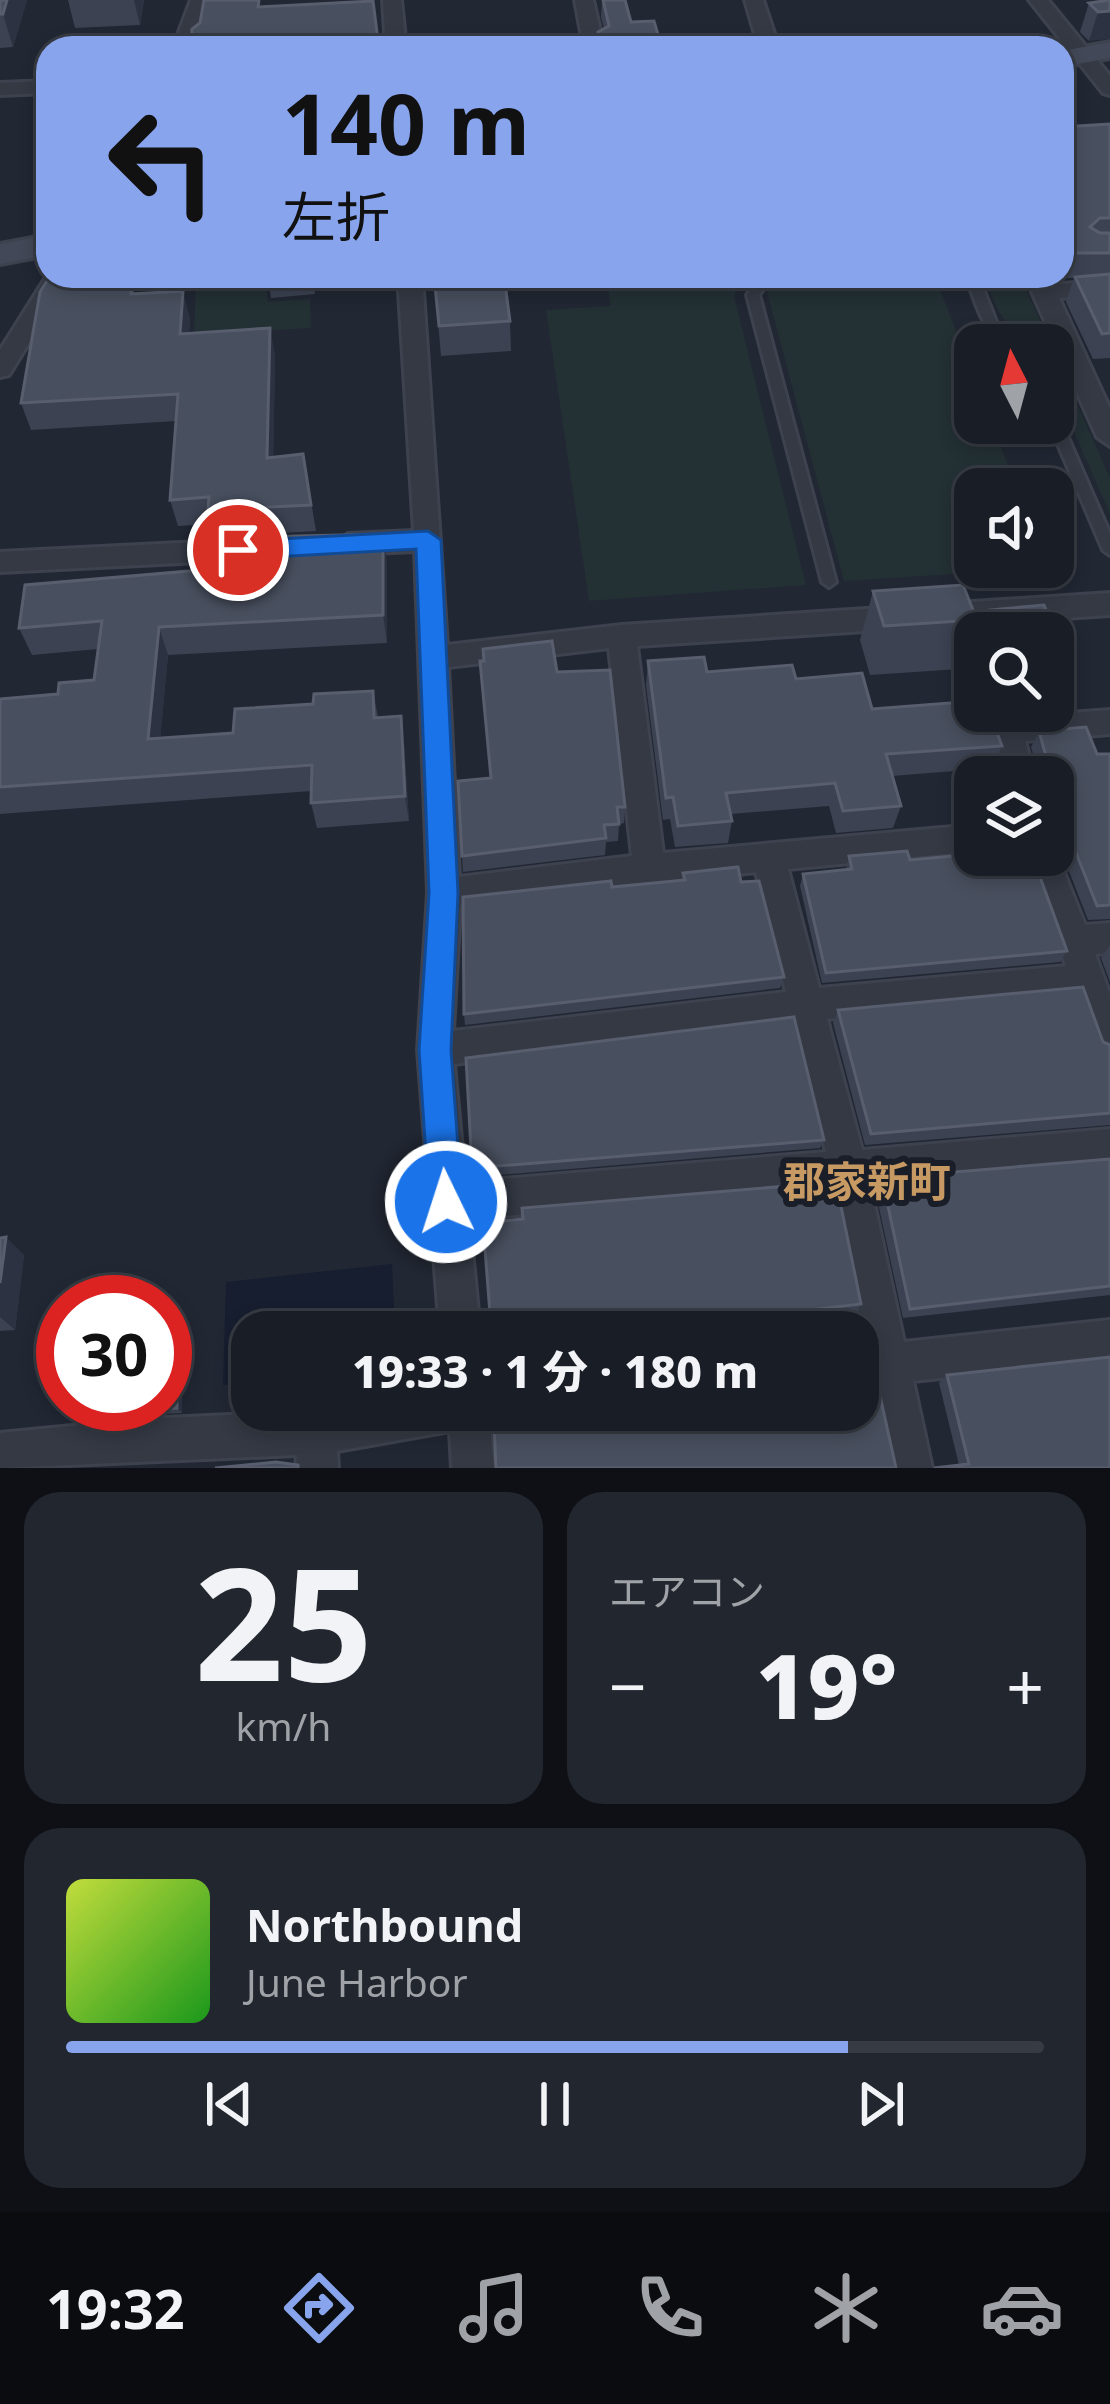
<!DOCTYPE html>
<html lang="ja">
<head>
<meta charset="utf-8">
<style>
	:root { --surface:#191d26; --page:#22262e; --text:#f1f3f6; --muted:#9fa2a7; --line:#373b43; --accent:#88a4ec }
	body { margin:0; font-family:"Noto Sans","Noto Sans JP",sans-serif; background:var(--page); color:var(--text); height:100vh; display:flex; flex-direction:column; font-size:45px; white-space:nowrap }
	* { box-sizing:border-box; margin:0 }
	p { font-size:39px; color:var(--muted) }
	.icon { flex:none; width:66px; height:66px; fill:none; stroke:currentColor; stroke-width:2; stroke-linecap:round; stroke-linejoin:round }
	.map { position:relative; height:1468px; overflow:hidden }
	.sheet { display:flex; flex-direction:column; gap:24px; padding:24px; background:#0e1015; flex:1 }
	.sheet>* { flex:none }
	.banner { position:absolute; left:36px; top:36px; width:1038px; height:252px; border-radius:36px; box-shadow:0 6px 18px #0003,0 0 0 3px var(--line); background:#88a4ec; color:#111; overflow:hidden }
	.needle { width:78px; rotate:354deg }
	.controls { position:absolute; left:954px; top:324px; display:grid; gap:24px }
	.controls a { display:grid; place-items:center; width:120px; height:120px; border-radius:24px; background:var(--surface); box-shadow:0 6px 18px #0003,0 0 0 3px var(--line); font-size:60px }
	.speed { position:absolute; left:36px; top:1275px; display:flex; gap:24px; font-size:60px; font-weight:700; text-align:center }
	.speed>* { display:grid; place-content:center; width:156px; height:156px; border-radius:50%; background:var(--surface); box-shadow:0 6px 18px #0003,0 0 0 3px var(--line); line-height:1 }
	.speed .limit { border:18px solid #d22; background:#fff; color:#111 }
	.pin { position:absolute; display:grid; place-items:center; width:102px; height:102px; color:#fff; margin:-51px; border:6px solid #fff; border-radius:50%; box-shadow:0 3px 12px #0007 }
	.me { position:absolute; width:132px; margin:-66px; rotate:356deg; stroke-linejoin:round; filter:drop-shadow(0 0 9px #0008) }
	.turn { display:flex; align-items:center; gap:42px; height:252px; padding:0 48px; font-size:54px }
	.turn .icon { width:156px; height:156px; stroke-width:2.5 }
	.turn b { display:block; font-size:84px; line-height:102px }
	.big { font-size:90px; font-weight:800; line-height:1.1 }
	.sheet .widget { flex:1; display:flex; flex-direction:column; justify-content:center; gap:18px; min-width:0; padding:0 42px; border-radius:36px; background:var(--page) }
	.sheet .dial { align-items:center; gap:0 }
	.dial b { font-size:156px; line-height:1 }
	.song { display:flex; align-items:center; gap:36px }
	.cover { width:144px; height:144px; border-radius:18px; background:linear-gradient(135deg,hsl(70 70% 55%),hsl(120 70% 35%)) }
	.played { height:12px; border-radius:6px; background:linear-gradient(90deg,var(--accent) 80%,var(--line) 80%) }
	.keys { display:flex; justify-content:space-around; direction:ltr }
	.heat { display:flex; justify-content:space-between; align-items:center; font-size:66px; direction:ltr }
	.sheet .tiles { flex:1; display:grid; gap:24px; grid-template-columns:1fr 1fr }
	.widget:last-child { grid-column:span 2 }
	.trip { position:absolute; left:231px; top:1311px; width:648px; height:120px; border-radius:36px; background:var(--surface); box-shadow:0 6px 18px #0003,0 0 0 3px var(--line); font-weight:800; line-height:120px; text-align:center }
	.tab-bar { display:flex; height:192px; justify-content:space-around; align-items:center; background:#0a0c0f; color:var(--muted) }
	.tab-bar .icon { width:84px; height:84px }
	.tab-bar .current { color:var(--accent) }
	.tab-bar b { font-size:54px; color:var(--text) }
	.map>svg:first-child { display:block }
</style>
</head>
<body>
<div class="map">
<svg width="1110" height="1468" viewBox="0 0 1110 1468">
	<rect width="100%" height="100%" fill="#212733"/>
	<g fill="#233034">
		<path d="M196,276h68l4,26 42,-3 1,29 -117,7z"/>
		<path d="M606,276h136l-8,20 72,289 -217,16 -43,-291 65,-4z"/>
		<path d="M899,276l5,13 35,-2 36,92v44h17l25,66h-42v78l73,1 -204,13 -77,-289 14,-10z"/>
		<path d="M983,276h37l31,69c-41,0 -54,-36 -68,-69z"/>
		<path d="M1053,350l57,128v36l-57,-130z"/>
	</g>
	<path fill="#161e2f" d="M392,1264l3,68h-143v50l-29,3 3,-103z"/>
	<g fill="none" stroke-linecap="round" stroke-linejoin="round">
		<g stroke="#3d424e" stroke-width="6">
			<g id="lane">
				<path d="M562,276h12l2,7 -6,4 -4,-1z"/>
				<path d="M760,276h47l-6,4 -33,2 -9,13 77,287 -7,5 -7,-5 -75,-287z"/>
				<path d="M966,276h12l21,53 24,16c-39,0 -45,-38 -57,-69z"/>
				<path d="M1053,413l6,4 51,117v21l-7,-5 -54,-127h4z"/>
			</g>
		</g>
		<g stroke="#3d424e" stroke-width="6">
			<g id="street">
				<path d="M191,0h18l-16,48h-20z"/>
				<path d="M383,0h18l5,48h-20z"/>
				<path d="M575,0h18l11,48h-20z"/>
				<path d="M745,0h18l16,48h-20z"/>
				<path d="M1029,0h19l62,76v19l-7,-2z"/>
				<path d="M48,81v12l-48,2v-12z"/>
				<path d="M48,274l22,2 -61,99 -9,2v-27z"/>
				<path d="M398,276h24l25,369 175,-20 488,-32v22l-473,31 26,207 312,-28v26l-187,18 31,119 247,-22 -39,-111h26v-10l32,80 25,-2v30l-15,1 15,41v63l-12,-5 -21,-57 -250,23 35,131 248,-21v36l-240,20 34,157 206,-22v40l-197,21 19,87h-42l-16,-83 -16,2v-40l8,-1 -32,-158 -365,31 11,113h-40l-22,-282 10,-157 -13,-342 -67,3 -14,-10 14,-10 66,-3zM609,648l23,208 -173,21 -11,-210zM756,872l30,120 -333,39 7,-126zM794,1022l32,130 -361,30 -11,-118z"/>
				<path d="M1110,281v14l-51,3 51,111v37l-13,-9 -65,-145 12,-7z"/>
				<path d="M240,540l14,10 -14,10 -240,12v-20z"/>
				<path d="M1110,710v24l-85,7 10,36h-30l-19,-66h30l2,6z"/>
				<path d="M339,1410h149l6,58h-42l-2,-37 -113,20 1,17h-42l1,-13 -297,13v-35l144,-14z"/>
			</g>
		</g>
		<g stroke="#3d424e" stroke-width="6">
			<g id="secondary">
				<path d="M1110,42v16l-48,9v-16z"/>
				<path d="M48,235v20l-48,9v-20z"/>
			</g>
		</g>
		<use href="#lane" fill="#343944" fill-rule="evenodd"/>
		<use href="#street" fill="#343944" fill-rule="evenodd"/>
		<use href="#secondary" fill="#424857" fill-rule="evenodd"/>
	</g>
	<g fill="#3c4252">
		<path d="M0,0h27l-14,47 -13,1z"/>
		<path d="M68,0h76l-4,25 -65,3z"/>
		<path d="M602,0h23l6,22 31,26h-64v-16l6,-3 -3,-12z"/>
		<path d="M1106,0l-17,41 -9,-9 9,-29z"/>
		<path d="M1110,124v234l-17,1 -27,-57 8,-24h-31l-1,-2h20v-149z"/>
		<path d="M50,276h68l2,4 17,14 53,24 -1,15 86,22 -2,103 30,-4 13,77 -101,6 -4,-13 -33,2 -8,-26 6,-79 -145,9 -10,-27z"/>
		<path d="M268,276h45l2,18 -44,4z"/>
		<path d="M434,276l76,45 1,30 -70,5z"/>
		<path d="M387,563v80l-219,12 -8,83 73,-5 80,-29 60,-13 5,26 26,26 5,78 -92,7 -6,-25v-12l-311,23v-115l58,-5 36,-14 4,-31 -66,6 -13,-27z"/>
		<path d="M873,591l104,29 -18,49 -89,6 -10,-35z"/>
		<path d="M990,610l65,22 -2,3v-2h-69l-2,-4z"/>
		<path d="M648,661l59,11 89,7 76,30 130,37 -10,22 -100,8 9,30 -8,22 -57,5 -7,-27 -98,8 1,7 -4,22 -53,4 -5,-28 -7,1 -17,-135z"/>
		<path d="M557,672l68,135 -1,16 -5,1 -1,17 -12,1 -1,13 -142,17 -1,-16 29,-78z"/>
		<path d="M1039,731l58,23h13v165l-22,1 -35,-90v-53h-16l2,-4 -8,-26z"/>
		<path d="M849,856l61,4 157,91 -7,11 -238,21 -22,-97 3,-12 43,-4z"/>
		<path d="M683,873l58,9 43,95 -4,11 -315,37 -1,-11 148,-127 70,-7z"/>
		<path d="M1110,945v37l-9,-24z"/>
		<path d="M838,1010l265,32 7,3v80l-245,20 -32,-122z"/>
		<path d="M466,1058l358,82 -4,8 -346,29z"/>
		<path d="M1110,1159v136l-207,23 -28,-129 7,-11z"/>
		<path d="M0,1238l24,17 -9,75 -15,1z"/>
		<path d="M861,1304l-6,9 -105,13 -2,6h-263z"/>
		<path d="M181,1361l1,52 -58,3 -5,-4 46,-8z"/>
		<path d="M947,1375l163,93 -151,-3 -20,-82z"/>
	</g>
	<g fill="#2c3241">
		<path d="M7,0h20l-14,47 -10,-33z"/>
		<path d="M134,0h10l-4,25z"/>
		<path d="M1110,11v28l-21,2 9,-29z"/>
		<path d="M183,291l7,27 -3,43 -7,-27z"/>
		<path d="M270,328l5,27 -2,130 -6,-27z"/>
		<path d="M383,534l4,29v80l-4,-28z"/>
		<path d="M159,627l9,28 -10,110 -10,-26z"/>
		<path d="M401,716l3,27 5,78 -4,-25z"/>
		<path d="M6,1237l18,18 -9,75 -15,-13v-34z"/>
		<path d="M177,1356l4,5 1,52 -5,-5z"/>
	</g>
	<g fill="#484f5e" stroke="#585e6e" stroke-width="3">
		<path d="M0,0h7l-4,14h-3z"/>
		<path d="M204,0h55l-1,7 115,-6 6,47h-188l1,-19 8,-6z"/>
		<path d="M603,0h22l6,22 23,-1 8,27h-60l-4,-16 11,-6z"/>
		<path d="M1110,0v11l-12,1 -9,-9z"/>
		<path d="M1110,124v94h-10l-10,9 10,6h10v20h-48v-126z"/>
		<path d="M1110,274v59l-8,1 -27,-57z"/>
		<path d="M50,276h64l-1,4 20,-1 -2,15 52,-3 -3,43 90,-6 -3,130 36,-4 8,51 -103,5 1,-13 -39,3 8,-106 -157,9 19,-111z"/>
		<path d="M268,276h45v7l-44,5z"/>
		<path d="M434,276h70l6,45 -71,5z"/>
		<path d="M383,534v81l-224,12 -11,112 85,-6 2,-24 78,-5 1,-10 59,-3 1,27 27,-2 4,80 -94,7 1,-38 -312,22v-88l58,-5 1,-11 35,-3 8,-59 -83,7 6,-43 176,-15 3,-32z"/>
		<path d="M963,585l14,35 -93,6 -11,-35z"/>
		<path d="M1044,605l11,27 -57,1 -8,-23z"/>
		<path d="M552,641l5,31 53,-2 15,137h-8l2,17 -15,1 2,13 -144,18 -4,-75 33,-3 -11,-117h4l-1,-12z"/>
		<path d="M704,657l3,15 85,-7 4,14 66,-6 10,36 103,-8v10h14l13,35 -116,8 15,52 -58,5 -8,-28 -109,10 6,28 -54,5 -5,-29 -7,1 -18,-137z"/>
		<path d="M1086,727l11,27h13v151l-13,1 -44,-112v-17h-7l-4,-11 5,-6 -8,-29z"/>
		<path d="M907,851l3,9 65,-6 57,1 35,96 -241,22 -23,-99 49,-5 -3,-13z"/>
		<path d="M738,867l3,15 18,-1 25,96 -320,37 -1,-117 148,-16 1,6 73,-7 -2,-7z"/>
		<path d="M1083,987l20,55 7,3v68l-239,21 -33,-124z"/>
		<path d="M794,1017l30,123 -352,28 -6,-110z"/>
		<path d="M1110,1159v127l-200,23 -28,-131z"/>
		<path d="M836,1182l25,122 -112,13 2,8 -48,7h-218l-2,-17 7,-1 -7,-91 40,-4 -1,-11z"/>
		<path d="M6,1237l-6,46v-45z"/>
		<path d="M177,1356v52l-58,4v-8h46v-46z"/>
		<path d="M1110,1357v111h-176l35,-4 -22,-89z"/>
		<path d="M858,1363h2l1,20 16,-1 19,86h-400l-2,-43 76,-15h75v2l213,-2z"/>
		<path d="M276,1462l22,3v3h-83z"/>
	</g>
	<path fill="#1a73e8" stroke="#114b97" stroke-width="3" d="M428,531l13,9 17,353 -7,157 11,152 -5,12 -11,5 -12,-5 -5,-12 -10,-152 10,-157 -13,-344 -178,10 -12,-9 12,-9z"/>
	<g text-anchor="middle" stroke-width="12" stroke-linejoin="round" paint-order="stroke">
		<g font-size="42" font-weight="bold" fill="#c79963" stroke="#1a1e28">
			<text x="867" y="1197">郡家新町</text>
		</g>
	</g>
</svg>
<div class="controls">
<a><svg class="needle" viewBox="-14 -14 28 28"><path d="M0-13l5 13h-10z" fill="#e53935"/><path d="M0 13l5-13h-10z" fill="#9fa2a7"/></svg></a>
<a><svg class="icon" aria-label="sound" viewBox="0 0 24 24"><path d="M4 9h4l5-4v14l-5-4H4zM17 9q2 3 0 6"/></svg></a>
<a><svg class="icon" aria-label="search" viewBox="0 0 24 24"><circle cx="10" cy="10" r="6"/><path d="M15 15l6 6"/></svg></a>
<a><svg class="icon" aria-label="layers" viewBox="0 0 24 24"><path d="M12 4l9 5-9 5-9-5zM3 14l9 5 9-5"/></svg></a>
</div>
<div class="speed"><div class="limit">30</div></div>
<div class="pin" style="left:238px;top:550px;background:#d93025"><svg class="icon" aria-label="arrive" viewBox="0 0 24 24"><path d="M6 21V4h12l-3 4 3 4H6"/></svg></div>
<svg class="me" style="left:446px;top:1202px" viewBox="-20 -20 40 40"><circle r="17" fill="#1a73e8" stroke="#fff" stroke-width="3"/><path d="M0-11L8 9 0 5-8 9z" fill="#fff"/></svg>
<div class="trip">19:33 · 1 分 · 180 m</div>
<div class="banner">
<div class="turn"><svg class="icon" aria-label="left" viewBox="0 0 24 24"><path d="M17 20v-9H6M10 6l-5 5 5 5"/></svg><div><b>140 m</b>左折</div></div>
</div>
</div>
<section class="sheet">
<div class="tiles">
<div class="widget dial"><b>25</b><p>km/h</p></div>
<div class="widget"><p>エアコン</p>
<div class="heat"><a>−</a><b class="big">19°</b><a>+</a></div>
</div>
<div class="widget">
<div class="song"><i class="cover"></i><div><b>Northbound</b><p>June Harbor</p></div></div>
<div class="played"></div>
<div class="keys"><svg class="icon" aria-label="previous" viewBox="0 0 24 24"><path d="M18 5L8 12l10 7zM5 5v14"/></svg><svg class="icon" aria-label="pause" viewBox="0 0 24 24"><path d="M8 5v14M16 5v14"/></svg><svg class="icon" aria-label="next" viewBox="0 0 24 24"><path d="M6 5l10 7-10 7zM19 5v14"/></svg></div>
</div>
</div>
</section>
<nav class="tab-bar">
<b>19:32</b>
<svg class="icon current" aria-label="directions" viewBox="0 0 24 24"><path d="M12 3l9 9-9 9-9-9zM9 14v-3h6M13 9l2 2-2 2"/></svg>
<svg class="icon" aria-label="music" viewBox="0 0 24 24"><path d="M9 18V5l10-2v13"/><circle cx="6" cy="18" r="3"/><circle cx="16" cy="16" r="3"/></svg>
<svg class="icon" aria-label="phone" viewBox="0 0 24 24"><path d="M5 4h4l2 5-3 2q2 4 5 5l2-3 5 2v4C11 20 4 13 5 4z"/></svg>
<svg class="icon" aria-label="climate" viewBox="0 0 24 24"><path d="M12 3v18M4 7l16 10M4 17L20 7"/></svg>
<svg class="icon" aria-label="car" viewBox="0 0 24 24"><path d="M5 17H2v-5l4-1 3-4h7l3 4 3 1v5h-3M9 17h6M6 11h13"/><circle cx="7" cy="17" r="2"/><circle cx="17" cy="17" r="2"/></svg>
</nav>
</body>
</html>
